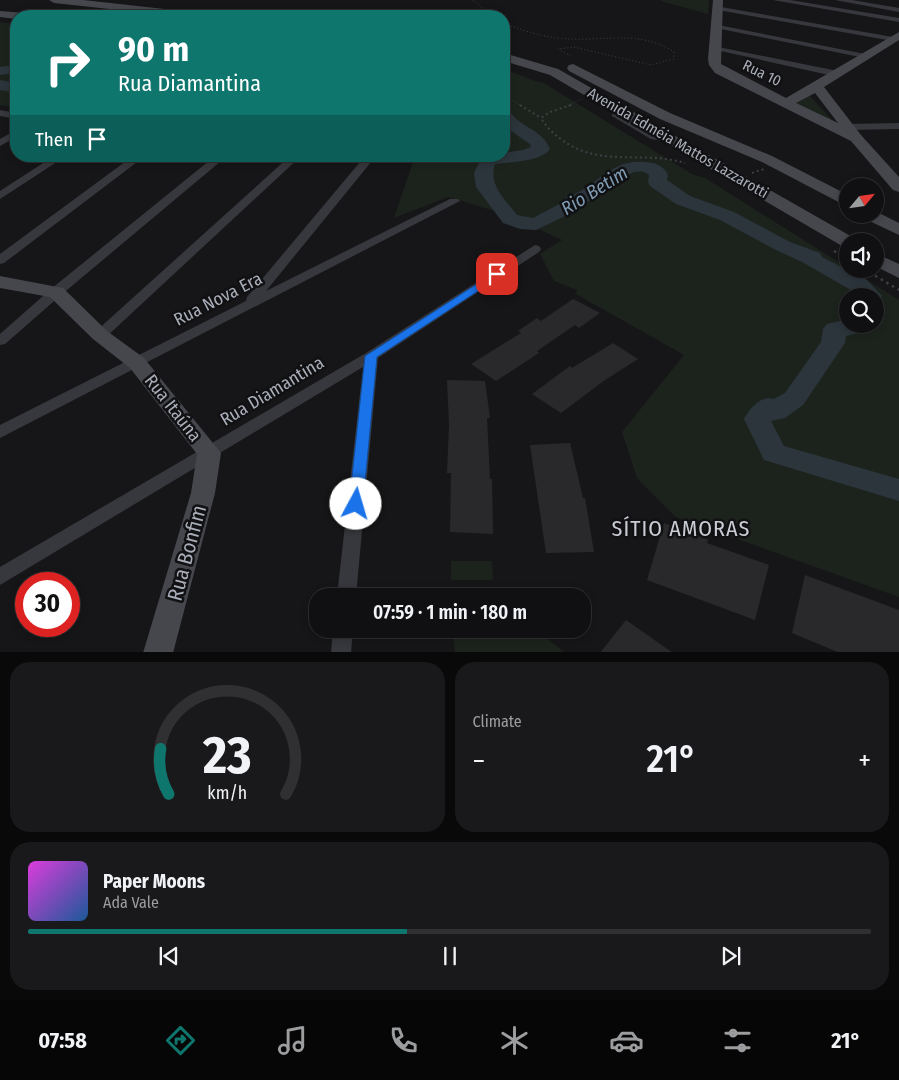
<!DOCTYPE html>
<html lang="en">
<head>
<meta charset="utf-8">
<style>
	:root { --surface:#101012; --page:#19191b; --text:#f1f3f6; --muted:#9c9d9f; --line:#303032; --accent:#0f766e }
	body { margin:0; font-family:"Fira Sans Condensed",sans-serif; background:var(--page); color:var(--text); height:100vh; display:flex; flex-direction:column; font-size:19px; white-space:nowrap }
	* { box-sizing:border-box; margin:0 }
	p { font-size:16px; color:var(--muted) }
	.icon { flex:none; width:28px; height:28px; fill:none; stroke:currentColor; stroke-width:2; stroke-linecap:round; stroke-linejoin:round }
	.map { position:relative; height:652px; overflow:hidden }
	.panel { display:flex; flex-direction:column; gap:10px; padding:10px; background:#09090a; flex:1 }
	.panel>* { flex:none }
	.guide { position:absolute; left:10px; top:10px; width:500px; height:152px; border-radius:20px; box-shadow:0 2px 8px #0003,0 0 0 1px var(--line); background:#0f766e; color:#fff; overflow:hidden }
	.needle { width:32px; rotate:61deg }
	.tools { position:absolute; left:839px; top:178px; display:grid; gap:10px }
	.tools a { display:grid; place-items:center; width:45px; height:45px; border-radius:50%; background:var(--surface); box-shadow:0 2px 8px #0003,0 0 0 1px var(--line); font-size:25px }
	.speed { position:absolute; left:15px; top:572px; display:flex; gap:10px; font-size:25px; font-weight:700; text-align:center }
	.speed>* { display:grid; place-content:center; width:65px; height:65px; border-radius:50%; background:var(--surface); box-shadow:0 2px 8px #0003,0 0 0 1px var(--line); line-height:1 }
	.speed .limit { border:8px solid #d22; background:#fff; color:#111 }
	.pin { position:absolute; display:grid; place-items:center; width:42px; height:42px; color:#fff; margin:-21px; border-radius:10px; box-shadow:0 2px 8px #0006 }
	.me { position:absolute; width:55px; margin:-28px; rotate:6deg; stroke-linejoin:round; filter:drop-shadow(0 0 4px #0008) }
	.turn { display:flex; align-items:center; gap:18px; height:105px; padding:0 25px; font-size:22px }
	.turn .icon { width:65px; height:65px; stroke-width:2.5 }
	.turn b { display:block; font-size:35px; line-height:42px }
	.then { display:flex; align-items:center; height:48px; padding:0 25px; background:#0003; gap:10px; font-size:19px }
	.big { font-size:38px; font-weight:600; line-height:1.1 }
	.panel .tile { flex:1; display:flex; flex-direction:column; justify-content:center; gap:8px; min-width:0; padding:0 18px; border-radius:20px; background:var(--page) }
	.panel .dial { align-items:center; gap:0 }
	.dial svg { height:130px; overflow:visible; fill:none; stroke:var(--line); stroke-width:7; stroke-linecap:round; text-anchor:middle }
	.dial text { fill:var(--text); stroke:none }
	.song { display:flex; align-items:center; gap:15px }
	.cover { width:60px; height:60px; border-radius:8px; background:linear-gradient(135deg,hsl(300 70% 55%),hsl(210 70% 35%)) }
	.played { height:5px; border-radius:2px; background:linear-gradient(90deg,var(--accent) 45%,var(--line) 45%) }
	.keys { display:flex; justify-content:space-around; direction:ltr }
	.heat { display:flex; justify-content:space-between; align-items:center; font-size:28px; direction:ltr }
	.panel .tiles { flex:1; display:grid; gap:10px; grid-template-columns:1fr 1fr }
	.tile:last-child { grid-column:span 2 }
	.trip { position:absolute; left:309px; top:588px; width:282px; height:50px; border-radius:20px; background:var(--surface); box-shadow:0 2px 8px #0003,0 0 0 1px var(--line); font-weight:600; line-height:50px; text-align:center }
	.tab-bar { display:flex; height:80px; justify-content:space-around; align-items:center; background:#060607; color:var(--muted) }
	.tab-bar .icon { width:35px; height:35px }
	.tab-bar .selected { color:var(--accent) }
	.tab-bar b { font-size:22px; color:var(--text) }
	.map>svg:first-child { display:block }
</style>
</head>
<body>
<div class="map">
<svg width="899" height="653" viewBox="0 0 899 653">
	<rect width="100%" height="100%" fill="#161618"/>
	<g fill="#1c231d" fill-rule="evenodd">
		<path d="M660,0h49l-1,14 -44,-12z"/>
		<path d="M0,22l16,2v83l-16,-2z"/>
		<path d="M504,69l34,13h4l150,92 13,4 194,122v297l-223,-80 -39,-39 -15,-46 62,-77 -108,-61 1,-4 -23,-9 -14,-27 22,-14 -54,-25 -60,-18 -54,21 21,-62h89zM848,296h27v28h-27z"/>
		<path d="M809,95l26,28 -43,-20z"/>
		<path d="M451,561h41l1,19h-42z"/>
		<path d="M453,629h82l29,23h-109z"/>
	</g>
	<g fill="none" stroke-linecap="round" stroke-linejoin="round">
		<g fill="#2c353c" fill-rule="evenodd">
			<path d="M16,65v8l-16,2v-8z"/>
			<path d="M0,80l16,3v10l-16,-3z"/>
			<path d="M504,110l6,2c11,16 32,17 40,37 -9,13 -40,13 -55,15 -7,21 10,35 22,51l16,3 30,-16 3,-5c30,-8 43,-39 79,-35 11,1 17,3 23,12l-1,6 23,16 44,16 56,30 30,11 2,4 45,23 15,16 -3,5 -4,1v-6h-17l-7,-6 -49,-28 -26,-12 -56,-30 -44,-16 -26,-18 -2,-4 1,-7c-19,-15 -48,24 -66,29l-3,5 -44,21 -16,-1 -17,-6 -27,-36 -2,-14 8,-17h22v-3l19,-3 8,-3 -1,-3 -26,-18z"/>
			<path d="M848,319v5h19l-9,9 -12,3 -1,7 -42,62 -18,13 -14,3 13,25 115,33v22l-135,-41 -20,-41c6,-11 17,-24 30,-20l11,-6 36,-51 2,-13 4,-5z"/>
		</g>
	</g>
	<g fill="#29292c">
		<path d="M573,299l27,14 -21,15 -4,-3 -38,26 2,2 -43,28 -25,-17 50,-31 -3,-2 19,-13 4,3z"/>
		<path d="M613,343l25,16 -33,21 -44,33 -29,-19 38,-28 2,2z"/>
		<path d="M447,380l38,1 5,37h-3l3,61h2l1,55 -43,-2 1,-59h-4l2,-48z"/>
		<path d="M570,443l13,55h2l9,54 -48,1 -16,-108z"/>
		<path d="M664,523l44,16 -1,4 62,22 -14,55 -108,-40z"/>
		<path d="M805,575l94,35v43h-59l-48,-20z"/>
		<path d="M626,620l47,33h-73z"/>
	</g>
	<g fill="none" stroke-linecap="round" stroke-linejoin="round">
		<g stroke="#3d3f44" stroke-width="1" stroke-dasharray="1 2.5" stroke-linecap="butt">
			<path d="M473,0l19,16"/>
			<path d="M504,23c20,8 42,15 64,16 37,2 73,-9 106,13v7l-23,6 -77,-18 -16,2 15,8"/>
			<path d="M504,95l18,11"/>
			<path d="M568,106l13,-7"/>
		</g>
		<g stroke="#3d3f44" stroke-width="2" stroke-dasharray="2 3" stroke-linecap="butt">
			<path d="M520,105l21,13"/>
			<path d="M571,105l-21,7 -9,6c5,9 13,16 21,22 38,28 80,10 123,23"/>
			<path d="M752,173l12,-4"/>
		</g>
		<g stroke="#3d3f44" stroke-width="2.5" stroke-dasharray="2.5 4" stroke-linecap="butt">
			<path d="M834,251l14,8"/>
			<path d="M864,269l35,21"/>
		</g>
		<path fill="#37383d" fill-rule="evenodd" d="M612,105l4,1v8l39,23 15,4 -2,1 -17,-3 -39,-23z"/>
		<g fill="#37383d" fill-rule="evenodd">
			<path d="M773,0h17l109,18v4z"/>
			<path d="M835,0h17l47,8v4z"/>
			<path d="M715,6l178,31 4,2 -4,2 -175,-31h-3z"/>
			<path d="M713,24l152,30 4,2 -4,2 -149,-30h-3z"/>
			<path d="M713,46l125,25 4,3 -4,3 -122,-27h-3z"/>
			<path d="M0,110l16,3v6l-16,-3z"/>
			<path d="M899,123v6l-52,1 -5,-3 5,-3z"/>
			<path d="M16,130v7l-16,9v-7z"/>
			<path d="M54,156h12l-66,43v-8z"/>
			<path d="M133,156h12l-141,107 -4,1v-10z"/>
			<path d="M215,156h12l-166,139 -56,49 -5,1v-11l51,-45z"/>
			<path d="M290,156h11l-196,182h-10l-2,-3 2,-3z"/>
			<path d="M365,156h11l-110,135 184,-92h8l2,2 -460,237v-13l246,-124 1,-4z"/>
			<path d="M535,245l4,1 2,3 -2,3 -161,106 -22,238h-19l26,-229 -363,218v-18l366,-214z"/>
			<path d="M333,629h20l-2,24h-20z"/>
		</g>
		<g fill="#45474d" fill-rule="evenodd">
			<path d="M49,0h34l118,13 5,3h-32l-120,-13z"/>
			<path d="M713,0h10l-2,64 65,34 113,-66v8l-75,47 37,48 38,42v15l-6,-2 -42,-49 -136,-68 -6,-8 -1,-6zM815,93l23,30 -42,-20z"/>
			<path d="M0,11l25,2 5,3h-14v3l-16,-2z"/>
			<path d="M504,53l54,16 296,169 2,3h-8v6l-6,-1 -292,-171 -46,-14z"/>
			<path d="M573,64l97,49 102,43 76,39v12l-86,-45 -102,-43 -91,-48 -2,-3 2,-3z"/>
			<path d="M875,211l24,12v12l-36,-17 -2,-4h14z"/>
			<path d="M875,253l24,11v14l-24,-12z"/>
			<path d="M0,276l63,12 44,43 37,27 77,95 -6,40 -42,160h-30l48,-160 6,-39 -67,-86 -37,-29 -43,-42 -50,-9z"/>
		</g>
	</g>
	<path fill="#1a73e8" stroke="#114b97" d="M497,271l4,1 1,2 -1,2 -124,81 -14,147 -2,4 -5,1 -5,-1 -2,-4 16,-148z"/>
	<g text-anchor="middle" stroke-width="5" stroke-linejoin="round" paint-order="stroke">
		<g font-size="15" fill="#a8adb8" stroke="#111113">
			<text transform="translate(762 73) rotate(26)" y="5">Rua 10</text>
			<text transform="translate(678 143) rotate(30)" y="5">Avenida Edméia Mattos Lazzarotti</text>
		</g>
		<g font-size="18" fill="#a8adb8" stroke="#111113">
			<text transform="translate(218 299) rotate(-27)" y="6">Rua Nova Era</text>
			<text transform="translate(272 391) rotate(-31)" y="6">Rua Diamantina</text>
			<text transform="translate(173 408) rotate(52)" y="6">Rua Itaúna</text>
		</g>
		<g font-size="19" font-style="italic" fill="#7f9bb3" stroke="#111113">
			<text transform="translate(594 190) rotate(-32)" y="7">Rio Betim</text>
		</g>
		<g font-size="21" fill="#a8adb8" stroke="#111113">
			<text transform="translate(187 553) rotate(-75)" y="7">Rua Bonfim</text>
		</g>
		<g font-size="22" letter-spacing="1" fill="#c9ccd4" stroke="#111113">
			<text x="681" y="536">SÍTIO AMORAS</text>
		</g>
	</g>
</svg>
<div class="tools">
<a><svg class="needle" viewBox="-14 -14 28 28"><path d="M0-13l5 13h-10z" fill="#e53935"/><path d="M0 13l5-13h-10z" fill="#9c9d9f"/></svg></a>
<a><svg class="icon" aria-label="sound" viewBox="0 0 24 24"><path d="M4 9h4l5-4v14l-5-4H4zM17 9q2 3 0 6"/></svg></a>
<a><svg class="icon" aria-label="search" viewBox="0 0 24 24"><circle cx="10" cy="10" r="6"/><path d="M15 15l6 6"/></svg></a>
</div>
<div class="speed"><div class="limit">30</div></div>
<div class="pin" style="left:497px;top:274px;background:#d93025"><svg class="icon" aria-label="arrive" viewBox="0 0 24 24"><path d="M6 21V4h12l-3 4 3 4H6"/></svg></div>
<svg class="me" style="left:356px;top:504px" viewBox="-20 -20 40 40"><circle r="19" fill="#fff"/><path d="M0-13L10 11 0 6-10 11z" fill="#1a73e8"/></svg>
<div class="trip">07:59 · 1 min · 180 m</div>
<div class="guide">
<div class="turn"><svg class="icon" aria-label="right" viewBox="0 0 24 24"><path d="M7 20v-9h11M14 6l5 5-5 5"/></svg><div><b>90 m</b>Rua Diamantina</div></div>
<div class="then">Then<svg class="icon" aria-label="arrive" viewBox="0 0 24 24"><path d="M6 21V4h12l-3 4 3 4H6"/></svg></div>
</div>
</div>
<section class="panel">
<div class="tiles">
<div class="tile dial"><svg viewBox="0 0 100 80">
<path d="M14 69A42 42 0 1 1 86 69"/>
<path d="M14 69A42 42 0 0 1 9 41" stroke="#0f766e"/>
<text x="50" y="56" font-size="32" font-weight="700">23</text>
<text x="50" y="72" font-size="11">km/h</text>
</svg></div>
<div class="tile"><p>Climate</p>
<div class="heat"><a>−</a><b class="big">21°</b><a>+</a></div>
</div>
<div class="tile">
<div class="song"><i class="cover"></i><div><b>Paper Moons</b><p>Ada Vale</p></div></div>
<div class="played"></div>
<div class="keys"><svg class="icon" aria-label="previous" viewBox="0 0 24 24"><path d="M18 5L8 12l10 7zM5 5v14"/></svg><svg class="icon" aria-label="pause" viewBox="0 0 24 24"><path d="M8 5v14M16 5v14"/></svg><svg class="icon" aria-label="next" viewBox="0 0 24 24"><path d="M6 5l10 7-10 7zM19 5v14"/></svg></div>
</div>
</div>
</section>
<nav class="tab-bar">
<b>07:58</b>
<svg class="icon selected" aria-label="directions" viewBox="0 0 24 24"><path d="M12 3l9 9-9 9-9-9zM9 14v-3h6M13 9l2 2-2 2"/></svg>
<svg class="icon" aria-label="music" viewBox="0 0 24 24"><path d="M9 18V5l10-2v13"/><circle cx="6" cy="18" r="3"/><circle cx="16" cy="16" r="3"/></svg>
<svg class="icon" aria-label="phone" viewBox="0 0 24 24"><path d="M5 4h4l2 5-3 2q2 4 5 5l2-3 5 2v4C11 20 4 13 5 4z"/></svg>
<svg class="icon" aria-label="climate" viewBox="0 0 24 24"><path d="M12 3v18M4 7l16 10M4 17L20 7"/></svg>
<svg class="icon" aria-label="car" viewBox="0 0 24 24"><path d="M5 17H2v-5l4-1 3-4h7l3 4 3 1v5h-3M9 17h6M6 11h13"/><circle cx="7" cy="17" r="2"/><circle cx="17" cy="17" r="2"/></svg>
<svg class="icon" aria-label="filters" viewBox="0 0 24 24"><path d="M4 7h16M4 17h16"/><circle cx="9" cy="7" r="2"/><circle cx="15" cy="17" r="2"/></svg>
<b>21°</b>
</nav>
</body>
</html>
